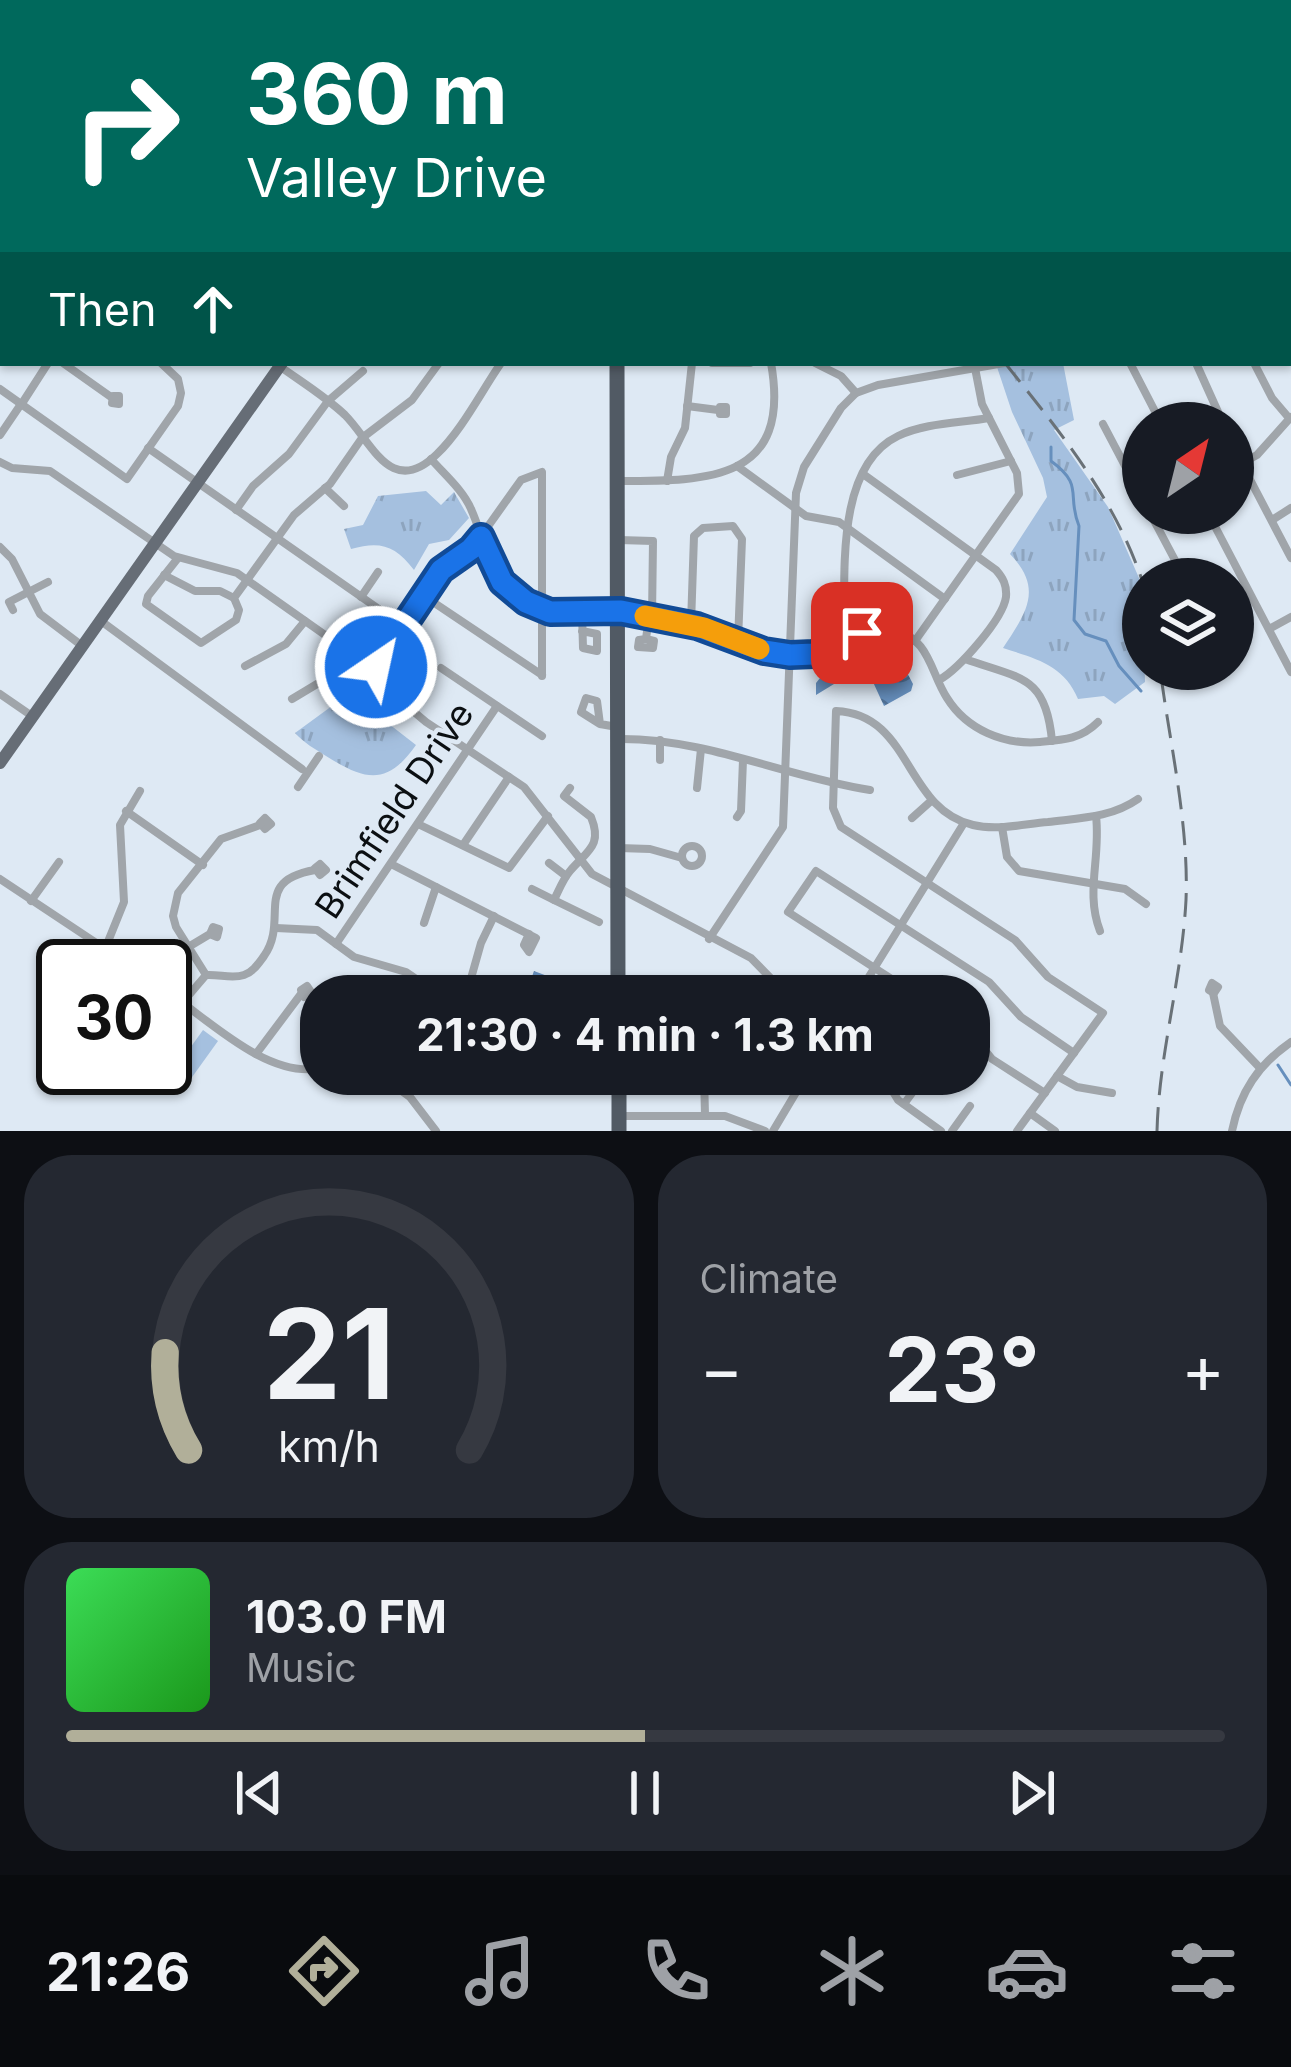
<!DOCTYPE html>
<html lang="en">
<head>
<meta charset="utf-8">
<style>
	:root { --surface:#171b24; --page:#242831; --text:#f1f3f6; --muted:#9ea1a6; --line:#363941; --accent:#b1af99 }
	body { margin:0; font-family:Inter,sans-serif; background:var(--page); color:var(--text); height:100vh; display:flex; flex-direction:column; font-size:45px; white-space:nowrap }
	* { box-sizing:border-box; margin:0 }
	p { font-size:39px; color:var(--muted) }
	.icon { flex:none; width:66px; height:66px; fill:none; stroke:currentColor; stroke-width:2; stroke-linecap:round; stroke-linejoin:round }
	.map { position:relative; height:1131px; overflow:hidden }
	.sheet { display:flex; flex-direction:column; gap:24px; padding:24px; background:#0d0f14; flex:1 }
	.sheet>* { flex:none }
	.banner { position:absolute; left:0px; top:0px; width:1293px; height:366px; box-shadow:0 3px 9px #0004; background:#00695c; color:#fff; overflow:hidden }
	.needle { width:78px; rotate:35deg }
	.buttons { position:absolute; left:1122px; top:402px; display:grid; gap:24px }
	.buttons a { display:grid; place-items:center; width:132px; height:132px; border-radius:50%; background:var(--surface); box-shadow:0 3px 9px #0004; font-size:60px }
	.speed { position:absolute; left:36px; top:939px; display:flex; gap:24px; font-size:60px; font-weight:700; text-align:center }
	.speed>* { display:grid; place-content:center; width:156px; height:156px; border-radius:50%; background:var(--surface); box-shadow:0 3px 9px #0004; line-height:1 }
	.speed .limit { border:6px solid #111; border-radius:18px; background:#fff; color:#111 }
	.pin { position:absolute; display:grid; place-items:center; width:102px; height:102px; color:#fff; margin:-51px; border-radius:24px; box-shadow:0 6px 18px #0006 }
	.me { position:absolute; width:132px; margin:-66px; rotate:34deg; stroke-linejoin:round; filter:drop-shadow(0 0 9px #0008) }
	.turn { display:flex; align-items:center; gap:42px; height:252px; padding:0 48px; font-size:54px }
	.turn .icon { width:156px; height:156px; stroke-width:2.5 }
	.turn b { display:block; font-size:84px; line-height:102px }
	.then { display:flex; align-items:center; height:114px; padding:0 48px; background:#0003; gap:24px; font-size:45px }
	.big { font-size:90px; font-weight:700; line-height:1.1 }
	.sheet .widget { flex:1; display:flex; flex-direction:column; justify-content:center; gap:18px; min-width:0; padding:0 42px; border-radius:48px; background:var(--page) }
	.sheet .dial { align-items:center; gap:0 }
	.dial svg { height:312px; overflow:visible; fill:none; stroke:var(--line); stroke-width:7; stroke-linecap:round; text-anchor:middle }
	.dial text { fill:var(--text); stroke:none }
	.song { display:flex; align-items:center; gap:36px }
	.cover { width:144px; height:144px; border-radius:18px; background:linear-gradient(135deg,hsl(130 70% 55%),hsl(120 70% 35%)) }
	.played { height:12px; border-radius:6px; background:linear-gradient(90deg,var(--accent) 50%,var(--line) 50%) }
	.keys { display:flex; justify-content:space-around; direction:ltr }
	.heat { display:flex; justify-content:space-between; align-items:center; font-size:66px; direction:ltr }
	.sheet .tiles { flex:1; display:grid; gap:24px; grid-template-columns:1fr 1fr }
	.widget:last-child { grid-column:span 2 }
	.trip { position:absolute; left:300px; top:975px; width:690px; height:120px; border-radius:48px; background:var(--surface); box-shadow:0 3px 9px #0004; font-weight:700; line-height:120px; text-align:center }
	.tab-bar { display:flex; height:192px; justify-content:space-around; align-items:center; background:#090b0e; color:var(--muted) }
	.tab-bar .icon { width:84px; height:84px }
	.tab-bar .on { color:var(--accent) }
	.tab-bar b { font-size:54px; color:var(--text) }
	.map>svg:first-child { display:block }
</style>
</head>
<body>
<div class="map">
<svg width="1291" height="1131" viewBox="0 0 1291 1131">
	<defs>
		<pattern id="cemetery-stones" width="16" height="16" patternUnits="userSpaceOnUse" patternTransform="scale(3)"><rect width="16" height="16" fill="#a5c0df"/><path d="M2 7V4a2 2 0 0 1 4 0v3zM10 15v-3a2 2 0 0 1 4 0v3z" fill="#8da4be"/></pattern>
		<pattern id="park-tufts" width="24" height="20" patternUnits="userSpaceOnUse" patternTransform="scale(3)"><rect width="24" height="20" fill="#a5c0df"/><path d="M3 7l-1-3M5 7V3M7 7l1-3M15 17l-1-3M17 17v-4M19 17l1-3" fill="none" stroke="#8da4be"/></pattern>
		<pattern id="water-waves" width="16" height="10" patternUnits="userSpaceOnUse" patternTransform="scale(3)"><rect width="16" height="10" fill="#668fbd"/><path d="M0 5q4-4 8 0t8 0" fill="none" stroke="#527398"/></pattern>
	</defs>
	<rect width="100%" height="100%" fill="#dee9f4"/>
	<path fill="url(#cemetery-stones)" d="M980,0h231l2,3h-234z"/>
	<g fill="url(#park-tufts)">
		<path d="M1019,363h44l11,57 -20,10 54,77 31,71 4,16 2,88 -30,22 -11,-8 -26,3c-14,-34 -41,-40 -75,-51 23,-35 41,-59 7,-94l37,-57 -4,-19 -31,-66 -15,-45z"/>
		<path d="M426,491l15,14 13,-13 15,26 -20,22 -20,4 -15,26c-19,-25 -34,-29 -63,-21l-7,-20 19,-4 15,-29z"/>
		<path d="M353,685l36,39 27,21c-29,41 -50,36 -90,11 -11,-7 -22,-13 -31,-23l41,-30z"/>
	</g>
	<path fill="#a5c0df" d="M203,1030l15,11 -28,39 -15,-11z"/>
	<g fill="url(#water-waves)">
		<path d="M887,653l14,8 12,23 -2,7 -27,15 -11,-24 -39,2 -18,11v-12l4,-5 44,-20z"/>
		<path d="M534,971l16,6 23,-1 7,8 -3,11h-26l-21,-13z"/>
	</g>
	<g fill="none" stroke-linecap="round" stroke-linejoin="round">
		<g stroke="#668fbd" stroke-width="3">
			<path d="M1051,447v14c34,25 15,33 28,65l-5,94 11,14 21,7 13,25 22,25"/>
			<path d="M1278,1065l13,20"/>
		</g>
		<g stroke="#a0a5aa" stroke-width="8">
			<path d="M54,0l5,3"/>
			<path d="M120,0l1,3"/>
			<path d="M389,0l9,3"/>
			<path d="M800,0l4,3"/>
			<path d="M39,3l2,-3"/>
			<path d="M242,3l2,-3"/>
			<path d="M297,3l2,-3"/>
			<path d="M360,3v-3"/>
			<path d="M604,3l2,-3"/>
			<path d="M891,3l2,-3"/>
			<path d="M1250,3v-3"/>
			<path d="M1290,38h1"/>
			<path d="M1290,219l1,-1"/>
			<path d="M0,339l3,-4"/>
			<path d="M63,363l48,34"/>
			<path d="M712,363h38"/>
			<path d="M815,363l26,13 15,17"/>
			<path d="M1130,363l31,60"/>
			<path d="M1196,363l27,60"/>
			<path d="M1254,363l18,35 17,20"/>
			<path d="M278,365c22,16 47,31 67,50 27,27 46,84 92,39 25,-24 44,-62 64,-91"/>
			<path d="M0,389l127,90 51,-73 3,-13 -3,-14 -17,-16"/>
			<path d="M113,396h6v8l-7,-1z"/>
			<path d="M21,405l27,-42"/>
			<path d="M687,406l31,4"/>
			<rect x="720" y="407" width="6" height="7"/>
			<path d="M1103,424l40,76"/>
			<path d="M0,435l19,-28"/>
			<path d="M1233,447l58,111"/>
			<path d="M148,448l255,178"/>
			<path d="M431,459c13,15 32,31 40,50 15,33 18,72 53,92 32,19 63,6 98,10 26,3 55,8 80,16 35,11 66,32 105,28 30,-2 54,-31 86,-25 37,8 37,42 54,68 20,32 57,47 93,44 24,-2 41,-3 58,-20"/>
			<path d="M0,462l12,6 38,3 124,85 63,17 149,105 21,28 19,16 98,65 68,87 159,84 37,38"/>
			<path d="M737,466l69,50 33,6 106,77"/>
			<path d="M1233,468l24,-13 34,-38"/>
			<path d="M863,474l133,96c7,8 11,15 10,27 -3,22 -47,72 -67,83"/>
			<path d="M957,475l54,-14"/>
			<path d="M619,481c90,0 173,0 152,-118"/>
			<path d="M667,481l4,-24 14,-29 7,-65"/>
			<path d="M325,488l19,18"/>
			<path d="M236,510l17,-24 36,-32 39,-53 35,-30"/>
			<path d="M1150,513l35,66"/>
			<path d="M1208,513l83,159"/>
			<path d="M1272,520l19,-12"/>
			<path d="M619,540l34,1 -1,76"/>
			<path d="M0,547l12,12 28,55 41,31"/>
			<path d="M178,558l-30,38 -2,8 55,39 35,-23 3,-10 -5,-12 60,-83 36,-31 32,-46 50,-38 27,-37"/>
			<path d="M164,575l31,16h25l14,7"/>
			<path d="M424,596l118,79"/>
			<path d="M361,597l17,-25"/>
			<path d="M13,610l-4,-8 39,-20"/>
			<path d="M582,613l1,35 14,3v-17l-15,-3"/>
			<path d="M101,621l201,148"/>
			<path d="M691,624l3,-88 9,-8 30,-2 9,13 -4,102"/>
			<path d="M1269,629l22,-12"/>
			<path d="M646,639l8,2 -1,7 -15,-1 1,-7 7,-1 3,-23"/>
			<path d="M844,641c2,-59 -11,-174 54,-205 26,-13 62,-13 91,-18"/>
			<path d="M915,641l104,-147 -2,-21 -35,-69 -7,-36"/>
			<path d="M965,659c56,20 81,16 87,82"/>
			<path d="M245,666l41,-22 19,-23"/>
			<path d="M441,668l101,68"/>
			<path d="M374,669l67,-99 33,-24 47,-66 21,-8v204"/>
			<path d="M0,694l32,22"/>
			<path d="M292,699l35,-21 20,-28"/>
			<path d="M600,724l-19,-12 5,-14 11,3 3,23 17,3"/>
			<path d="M619,739c86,-1 167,38 251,51"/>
			<path d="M660,740v20"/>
			<path d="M298,787l21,-31"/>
			<path d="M570,788l-6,8 27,21c12,29 -4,34 -21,54 -7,8 -11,19 -16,29l45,22"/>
			<path d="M697,788l4,-39"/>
			<path d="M126,811l77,54"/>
			<path d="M1096,816c5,42 -11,76 4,115"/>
			<path d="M737,817l4,-6 2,-51"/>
			<path d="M265,818l6,6 -6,5 -5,-6z"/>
			<path d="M912,818l19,-17"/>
			<path d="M418,824l91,44 39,-52"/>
			<path d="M1002,827l5,30 12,14 106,18 21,15"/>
			<path d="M463,845l46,-68"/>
			<circle cx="692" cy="856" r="10"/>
			<path d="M619,848l31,1 32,9"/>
			<path d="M549,863l17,13"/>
			<path d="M320,864l6,6 -6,5 -5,-7z"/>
			<path d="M391,864l145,74 -7,14 -5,-7 5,-11"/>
			<path d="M0,879l131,87"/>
			<path d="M532,889l22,11"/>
			<path d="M31,901l28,-39"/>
			<path d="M424,923l12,-36"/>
			<path d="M276,928l41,2 37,27 52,15 35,24"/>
			<path d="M709,939l74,-112 13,-334 8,-26 37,-59 15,-15 22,-8 126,-22"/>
			<path d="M336,944l161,-238"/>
			<path d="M190,946l20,-12 7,3 2,-8 -6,-2 -3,7"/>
			<path d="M105,949l19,-47 -4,-77 20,-34"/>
			<path d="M206,975l-30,-48 -3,-11 5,-23 43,-54 39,-14"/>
			<path d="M1212,983l6,4 -4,6 -5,-3z"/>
			<path d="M307,986l4,6 -7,5 -3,-7z"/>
			<path d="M165,990c43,29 102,89 156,78"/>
			<path d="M1213,993l7,33 40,42"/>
			<path d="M466,996l15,-53 13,-27"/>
			<path d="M857,996l107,-173"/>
			<path d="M918,996l-130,-84 28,-41 173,111 32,35 53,36"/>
			<path d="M183,1002l23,-27c13,-1 26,4 38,0 9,-3 14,-11 20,-19 26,-37 -13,-75 51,-86"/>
			<path d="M969,1031l23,28 53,34"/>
			<path d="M256,1054l45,-60"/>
			<path d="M378,1074l32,23 26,34"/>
			<path d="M704,1074l1,41"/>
			<path d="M882,1074l16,26 43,31"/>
			<path d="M1057,1076l20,11 35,6"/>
			<path d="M904,1104l22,-30"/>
			<path d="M1030,1113l25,18"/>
			<path d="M620,1116h105l40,15"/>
			<path d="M773,1131l34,-57"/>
			<path d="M952,1131l18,-25"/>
			<path d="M1017,1131l86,-118 -55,-36 -33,-37 -174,-113 -8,-19 3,-97c76,3 68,98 137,114 24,6 51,-1 75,-3 31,-4 63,-4 90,-23"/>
			<path d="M1232,1131c8,-39 26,-66 59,-89"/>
		</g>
		<g stroke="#666d76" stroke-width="12">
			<path d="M536,3l2,-3"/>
			<path d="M0,763l282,-400"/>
		</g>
		<g stroke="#515a64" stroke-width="15">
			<path d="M615,0v3"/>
			<path d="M963,0l5,3"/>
			<path d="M1290,201h1"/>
			<path d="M617,363l1,633"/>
			<path d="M619,1074v57"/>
		</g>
		<g stroke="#697177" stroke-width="3" stroke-dasharray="24 12" stroke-linecap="butt">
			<path d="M702,0l2,3"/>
			<path d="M1005,363c55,69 110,135 138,220"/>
			<path d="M1157,1131c2,-78 25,-153 29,-231 3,-76 -16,-155 -26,-231"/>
		</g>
	</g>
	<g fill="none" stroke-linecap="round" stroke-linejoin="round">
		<g stroke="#114b97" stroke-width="30">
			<path id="route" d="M376,667l65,-97 30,-21 10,-12 21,45 24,20 24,10 71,-1 76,15 67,25 26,4 24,-1 48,-21"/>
		</g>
		<use href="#route" stroke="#1a73e8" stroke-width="21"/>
		<path stroke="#f59e0b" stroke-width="21" d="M645,616l59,12 55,21"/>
	</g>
	<g text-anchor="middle" stroke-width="9" stroke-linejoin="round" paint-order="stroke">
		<g font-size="36" fill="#0b0f12" stroke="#dee9f4">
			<text transform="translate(394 810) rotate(-56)" y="13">Brimfield Drive</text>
		</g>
	</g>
</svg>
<div class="buttons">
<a><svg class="needle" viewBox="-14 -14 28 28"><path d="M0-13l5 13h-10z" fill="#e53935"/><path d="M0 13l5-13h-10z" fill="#9ea1a6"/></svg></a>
<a><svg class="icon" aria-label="layers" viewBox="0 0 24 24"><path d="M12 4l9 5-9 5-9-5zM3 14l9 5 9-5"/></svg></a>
</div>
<div class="speed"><div class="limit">30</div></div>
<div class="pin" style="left:862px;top:633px;background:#d93025"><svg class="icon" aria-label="arrive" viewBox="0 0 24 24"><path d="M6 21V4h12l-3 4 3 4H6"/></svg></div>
<svg class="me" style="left:376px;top:667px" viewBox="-20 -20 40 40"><circle r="17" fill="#1a73e8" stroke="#fff" stroke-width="3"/><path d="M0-11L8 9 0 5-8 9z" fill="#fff"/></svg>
<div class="trip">21:30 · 4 min · 1.3 km</div>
<div class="banner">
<div class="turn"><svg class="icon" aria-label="right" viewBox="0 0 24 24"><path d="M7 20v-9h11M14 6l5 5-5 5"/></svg><div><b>360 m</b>Valley Drive</div></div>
<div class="then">Then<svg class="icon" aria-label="ahead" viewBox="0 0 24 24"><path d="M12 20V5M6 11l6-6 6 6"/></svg></div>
</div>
</div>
<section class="sheet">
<div class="tiles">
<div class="widget dial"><svg viewBox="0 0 100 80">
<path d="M14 69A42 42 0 1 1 86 69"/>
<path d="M14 69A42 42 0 0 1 8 44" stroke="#b1af99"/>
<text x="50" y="56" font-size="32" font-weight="700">21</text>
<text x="50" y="72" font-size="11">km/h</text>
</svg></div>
<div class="widget"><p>Climate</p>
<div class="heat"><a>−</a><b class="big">23°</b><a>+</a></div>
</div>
<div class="widget">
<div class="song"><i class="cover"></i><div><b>103.0 FM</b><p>Music</p></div></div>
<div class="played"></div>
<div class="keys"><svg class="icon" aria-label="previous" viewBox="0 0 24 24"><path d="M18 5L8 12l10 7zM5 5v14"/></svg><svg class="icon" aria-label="pause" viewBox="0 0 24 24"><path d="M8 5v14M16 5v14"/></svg><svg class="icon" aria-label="next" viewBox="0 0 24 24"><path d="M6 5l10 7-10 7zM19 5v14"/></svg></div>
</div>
</div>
</section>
<nav class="tab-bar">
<b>21:26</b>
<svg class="icon on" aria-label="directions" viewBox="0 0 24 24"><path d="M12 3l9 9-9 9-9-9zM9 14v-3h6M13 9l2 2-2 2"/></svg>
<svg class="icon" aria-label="music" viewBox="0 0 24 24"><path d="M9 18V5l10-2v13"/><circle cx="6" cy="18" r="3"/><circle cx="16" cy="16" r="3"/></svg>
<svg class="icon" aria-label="phone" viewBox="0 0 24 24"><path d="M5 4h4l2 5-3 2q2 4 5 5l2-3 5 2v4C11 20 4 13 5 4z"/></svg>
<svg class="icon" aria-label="climate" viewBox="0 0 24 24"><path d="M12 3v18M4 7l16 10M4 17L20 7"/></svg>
<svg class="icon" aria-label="car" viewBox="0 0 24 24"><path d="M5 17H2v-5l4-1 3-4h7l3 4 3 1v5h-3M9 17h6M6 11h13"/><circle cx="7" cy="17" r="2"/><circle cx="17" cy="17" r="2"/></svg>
<svg class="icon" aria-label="filters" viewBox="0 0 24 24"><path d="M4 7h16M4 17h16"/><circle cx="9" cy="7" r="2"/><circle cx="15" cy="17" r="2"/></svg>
</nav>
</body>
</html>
